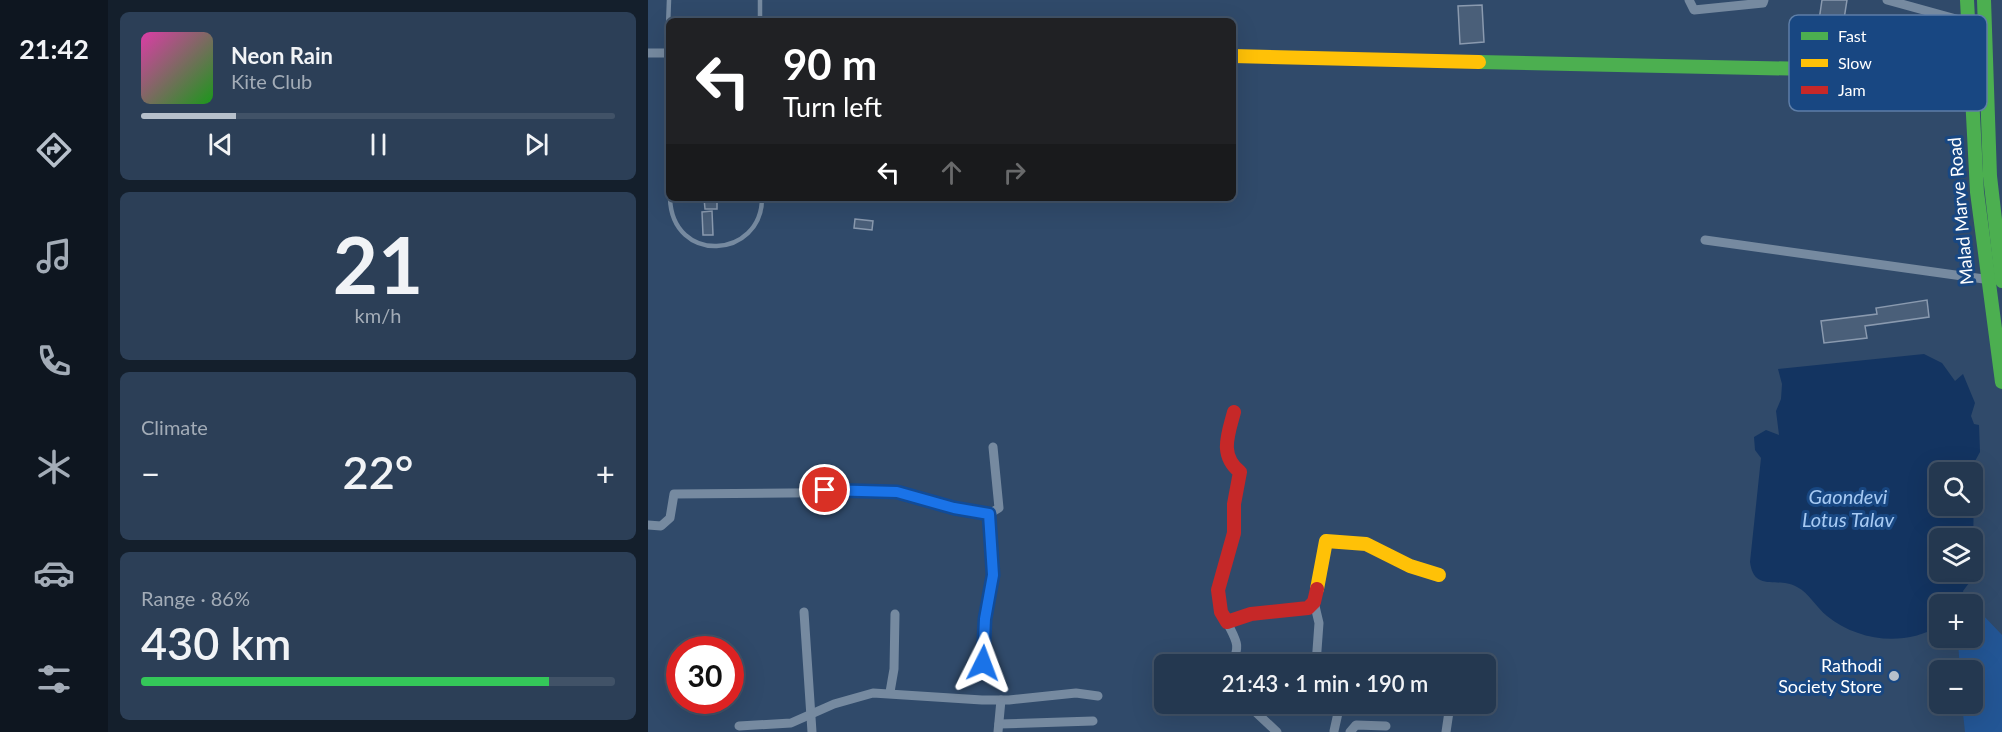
<!DOCTYPE html>
<html lang="en">
<head>
<meta charset="utf-8">
<style>
	:root { --surface:#243850; --page:#2c3f57; --text:#f1f3f6; --muted:#a3acb7; --line:#415267; --accent:#b7c0cb }
	body { margin:0; font-family:Lato,sans-serif; background:var(--page); color:var(--text); height:100vh; display:flex; flex-direction:column; font-size:22px; white-space:nowrap }
	* { box-sizing:border-box; margin:0 }
	p { font-size:20px; color:var(--muted) }
	.icon { flex:none; width:33px; height:33px; fill:none; stroke:currentColor; stroke-width:2; stroke-linecap:round; stroke-linejoin:round }
	.map { position:relative; flex:1; overflow:hidden }
	.details { display:flex; flex-direction:column; gap:12px; padding:12px; background:#141f2c; width:540px }
	.details>* { flex:none }
	.guide { position:absolute; left:18px; top:18px; width:570px; height:183px; border-radius:9px; box-shadow:0 6px 24px #0002,0 0 0 2px var(--line); background:#202124; color:#fff; overflow:hidden }
	.tools { position:absolute; left:1281px; top:462px; display:grid; gap:12px }
	.tools a { display:grid; place-items:center; width:54px; height:54px; border-radius:9px; background:var(--surface); box-shadow:0 6px 24px #0002,0 0 0 2px var(--line); font-size:30px }
	.speed { position:absolute; left:18px; top:636px; display:flex; gap:12px; font-size:30px; font-weight:700; text-align:center }
	.speed>* { display:grid; place-content:center; width:78px; height:78px; border-radius:50%; background:var(--surface); box-shadow:0 6px 24px #0002,0 0 0 2px var(--line); line-height:1 }
	.speed .limit { border:9px solid #d22; background:#fff; color:#111 }
	.pin { position:absolute; display:grid; place-items:center; width:51px; height:51px; color:#fff; margin:-26px; border:3px solid #fff; border-radius:50%; box-shadow:0 2px 6px #0007 }
	.me { position:absolute; width:66px; margin:-33px; rotate:3deg; stroke-linejoin:round; filter:drop-shadow(0 0 4px #0008) }
	.turn { display:flex; align-items:center; gap:21px; height:126px; padding:0 18px; font-size:27px }
	.turn .icon { width:78px; height:78px; stroke-width:2.5 }
	.turn b { display:block; font-size:42px; line-height:51px }
	.lanes { display:flex; align-items:center; height:57px; padding:0 18px; background:#0003; justify-content:center; gap:30px; direction:ltr }
	.lanes .off { opacity:.35 }
	.big { font-size:45px; font-weight:600; line-height:1.1 }
	.details .card { flex:1; display:flex; flex-direction:column; justify-content:center; gap:9px; min-width:0; padding:0 21px; border-radius:9px; background:var(--page) }
	.details .dial { align-items:center; gap:0 }
	.dial b { font-size:78px; line-height:1 }
	.song { display:flex; align-items:center; gap:18px }
	.cover { width:72px; height:72px; border-radius:9px; background:linear-gradient(135deg,hsl(320 70% 55%),hsl(120 70% 35%)) }
	.played { height:6px; border-radius:3px; background:linear-gradient(90deg,var(--accent) 20%,var(--line) 20%) }
	.keys { display:flex; justify-content:space-around; direction:ltr }
	.heat { display:flex; justify-content:space-between; align-items:center; font-size:33px; direction:ltr }
	.charge { height:9px; border-radius:4px; background:linear-gradient(90deg,#34c759 86%,var(--line) 0) }
	.trip { position:absolute; left:506px; top:654px; width:342px; height:60px; border-radius:9px; background:var(--surface); box-shadow:0 6px 24px #0002,0 0 0 2px var(--line); font-weight:600; line-height:60px; text-align:center }
	main { display:flex; flex:1; min-height:0 }
	.tabs { display:flex; flex-direction:column; width:108px; justify-content:space-around; align-items:center; background:#0e1620; color:var(--muted) }
	.tabs .icon { width:42px; height:42px }
	.tabs .on { color:var(--accent) }
	.tabs b { font-size:27px; color:var(--text) }
	.map>svg:first-child { display:block }
</style>
</head>
<body>
<main>
<nav class="tabs">
<b>21:42</b>
<svg class="icon on" aria-label="directions" viewBox="0 0 24 24"><path d="M12 3l9 9-9 9-9-9zM9 14v-3h6M13 9l2 2-2 2"/></svg>
<svg class="icon" aria-label="music" viewBox="0 0 24 24"><path d="M9 18V5l10-2v13"/><circle cx="6" cy="18" r="3"/><circle cx="16" cy="16" r="3"/></svg>
<svg class="icon" aria-label="phone" viewBox="0 0 24 24"><path d="M5 4h4l2 5-3 2q2 4 5 5l2-3 5 2v4C11 20 4 13 5 4z"/></svg>
<svg class="icon" aria-label="climate" viewBox="0 0 24 24"><path d="M12 3v18M4 7l16 10M4 17L20 7"/></svg>
<svg class="icon" aria-label="car" viewBox="0 0 24 24"><path d="M5 17H2v-5l4-1 3-4h7l3 4 3 1v5h-3M9 17h6M6 11h13"/><circle cx="7" cy="17" r="2"/><circle cx="17" cy="17" r="2"/></svg>
<svg class="icon" aria-label="filters" viewBox="0 0 24 24"><path d="M4 7h16M4 17h16"/><circle cx="9" cy="7" r="2"/><circle cx="15" cy="17" r="2"/></svg>
</nav>
<section class="details">
<div class="card">
<div class="song"><i class="cover"></i><div><b>Neon Rain</b><p>Kite Club</p></div></div>
<div class="played"></div>
<div class="keys"><svg class="icon" aria-label="previous" viewBox="0 0 24 24"><path d="M18 5L8 12l10 7zM5 5v14"/></svg><svg class="icon" aria-label="pause" viewBox="0 0 24 24"><path d="M8 5v14M16 5v14"/></svg><svg class="icon" aria-label="next" viewBox="0 0 24 24"><path d="M6 5l10 7-10 7zM19 5v14"/></svg></div>
</div>
<div class="card dial"><b>21</b><p>km/h</p></div>
<div class="card"><p>Climate</p>
<div class="heat"><a>−</a><b class="big">22°</b><a>+</a></div>
</div>
<div class="card"><p>Range · 86%</p><b class="big">430 km</b><div class="charge"></div></div>
</section>
<div class="map">
<svg width="1354" height="732" viewBox="0 0 1354 732">
	<rect width="100%" height="100%" fill="#304a6a"/>
	<path fill="#235695" d="M1334,614l20,21v97h-37l-3,-28h10v-34h-12l-2,-28 4,-4h10l1,-13z"/>
	<path fill="#133461" fill-rule="evenodd" d="M1276,354l18,9 13,18 8,-7 12,29 -4,13 3,8 5,1 1,27 -6,11 -1,107 -1,-32h-32v34h32v7l-9,12 3,13h-26l-1,22c-35,21 -81,15 -112,-10 -11,-9 -18,-23 -30,-29 -19,-11 -43,6 -47,-25l11,-104 -6,-8 -1,-13 12,-7 13,5 -3,-24 5,-12 1,-15 -4,-15zM1292,472h32v34h-32z"/>
	<g fill="#4a5f79" stroke="#8a9aaf" stroke-width="1.5">
		<path d="M1174,0h25l-6,38 -24,-4z"/>
		<path d="M834,5l2,37 -24,2 -2,-38z"/>
		<path d="M56,198h13v11h-12z"/>
		<path d="M64,211l1,24h-10l-1,-23z"/>
		<path d="M207,219l18,2 -1,9 -18,-2z"/>
		<path d="M1279,300l2,17 -64,9 2,12 -43,5 -3,-22 56,-7 -1,-6z"/>
	</g>
	<g fill="none" stroke-linecap="round" stroke-linejoin="round">
		<g stroke="#768aa0" stroke-width="4.5">
			<path d="M21,0l-2,53 2,100"/>
			<path d="M112,0v21"/>
			<path d="M22,198c2,67 92,61 92,0"/>
		</g>
		<g stroke="#768aa0" stroke-width="9">
			<path d="M1041,0l5,10 69,-7 1,-3"/>
			<path d="M1239,0l80,22"/>
			<path d="M0,53h21"/>
			<path d="M1057,240l286,40"/>
			<path d="M0,525l13,1 9,-8 4,-24 223,-2 57,16 35,6 10,-6 -6,-61"/>
			<path d="M666,602l5,21 -3,41"/>
			<path d="M156,612l8,120"/>
			<path d="M579,622c9,19 14,22 5,42"/>
			<path d="M335,663l2,-44 8,-44 -4,-61"/>
			<path d="M242,692l4,-23 1,-55"/>
			<path d="M599,704l30,28"/>
			<path d="M351,724l94,-3"/>
			<path d="M91,726l52,-3 43,-19 39,-11 109,7h27l67,-7 22,3"/>
			<path d="M686,731l6,-27"/>
			<path d="M350,732l3,-32"/>
			<path d="M702,732l6,-7 30,1"/>
			<path d="M798,732l4,-27"/>
		</g>
		<g stroke="#4caf50" stroke-width="14">
			<path d="M1319,0l10,192 25,190"/>
			<path d="M1336,0l6,176 12,105"/>
			<path d="M831,62l376,8"/>
		</g>
		<g stroke="#ffc107" stroke-width="14">
			<path d="M585,56l246,6"/>
			<path d="M1207,70l113,3"/>
			<path d="M669,589l9,-48 40,3 44,22 29,9"/>
		</g>
		<path stroke="#c62828" stroke-width="14" d="M586,412c-6,23 -15,43 6,60l-6,32v29l-16,57 3,22 6,10 24,-8 57,-6 6,-6 3,-13"/>
	</g>
	<g fill="none" stroke-linecap="round" stroke-linejoin="round">
		<g stroke="#114b97" stroke-width="15">
			<path id="route" d="M177,490l72,2 57,16 35,6 4,61 -8,44 -2,44"/>
		</g>
		<use href="#route" stroke="#1a73e8" stroke-width="10"/>
	</g>
	<circle fill="#b7c0cb" stroke="#184782" stroke-width="2" cx="1246" cy="676" r="6"/>
	<g text-anchor="middle" stroke-width="6" stroke-linejoin="round" paint-order="stroke">
		<g font-size="18" fill="#fff" stroke="#184782">
			<text transform="translate(1313 211) rotate(-95)" y="6">Malad Marve Road</text>
		</g>
		<g font-size="18" fill="#fff" stroke="#184782" text-anchor="end">
			<text x="1234" y="672">Rathodi<tspan x="1234" dy="21">Society Store</tspan></text>
		</g>
		<g font-size="20" font-style="italic" fill="#a7caf3" stroke="#184782">
			<text x="1200" y="504">Gaondevi<tspan x="1200" dy="23">Lotus Talav</tspan></text>
		</g>
	</g>
	<rect x="1141" y="15" width="198" height="96" rx="9" fill="#184782" stroke="#5d7ea8" stroke-width="1.5"/>
	<rect x="1153" y="32" width="27" height="8" fill="#4caf50"/>
	<rect x="1153" y="59" width="27" height="8" fill="#ffc107"/>
	<rect x="1153" y="86" width="27" height="8" fill="#c62828"/>
	<g font-size="16" fill="#fff">
		<text x="1190" y="42">Fast</text>
		<text x="1190" y="69">Slow</text>
		<text x="1190" y="96">Jam</text>
	</g>
</svg>
<div class="tools">
<a><svg class="icon" aria-label="search" viewBox="0 0 24 24"><circle cx="10" cy="10" r="6"/><path d="M15 15l6 6"/></svg></a>
<a><svg class="icon" aria-label="layers" viewBox="0 0 24 24"><path d="M12 4l9 5-9 5-9-5zM3 14l9 5 9-5"/></svg></a>
<a>+</a>
<a>−</a>
</div>
<div class="speed"><div class="limit">30</div></div>
<div class="pin" style="left:177px;top:490px;background:#d93025"><svg class="icon" aria-label="arrive" viewBox="0 0 24 24"><path d="M6 21V4h12l-3 4 3 4H6"/></svg></div>
<svg class="me" style="left:335px;top:663px" viewBox="-20 -20 40 40"><path d="M0-17L14 15 0 8-14 15z" fill="#1a73e8" stroke="#fff" stroke-width="4"/></svg>
<div class="trip">21:43 · 1 min · 190 m</div>
<div class="guide">
<div class="turn"><svg class="icon" aria-label="left" viewBox="0 0 24 24"><path d="M17 20v-9H6M10 6l-5 5 5 5"/></svg><div><b>90 m</b>Turn left</div></div>
<div class="lanes"><svg class="icon" aria-label="left" viewBox="0 0 24 24"><path d="M17 20v-9H6M10 6l-5 5 5 5"/></svg><svg class="icon off" aria-label="ahead" viewBox="0 0 24 24"><path d="M12 20V5M6 11l6-6 6 6"/></svg><svg class="icon off" aria-label="right" viewBox="0 0 24 24"><path d="M7 20v-9h11M14 6l5 5-5 5"/></svg></div>
</div>
</div>
</main>
</body>
</html>
